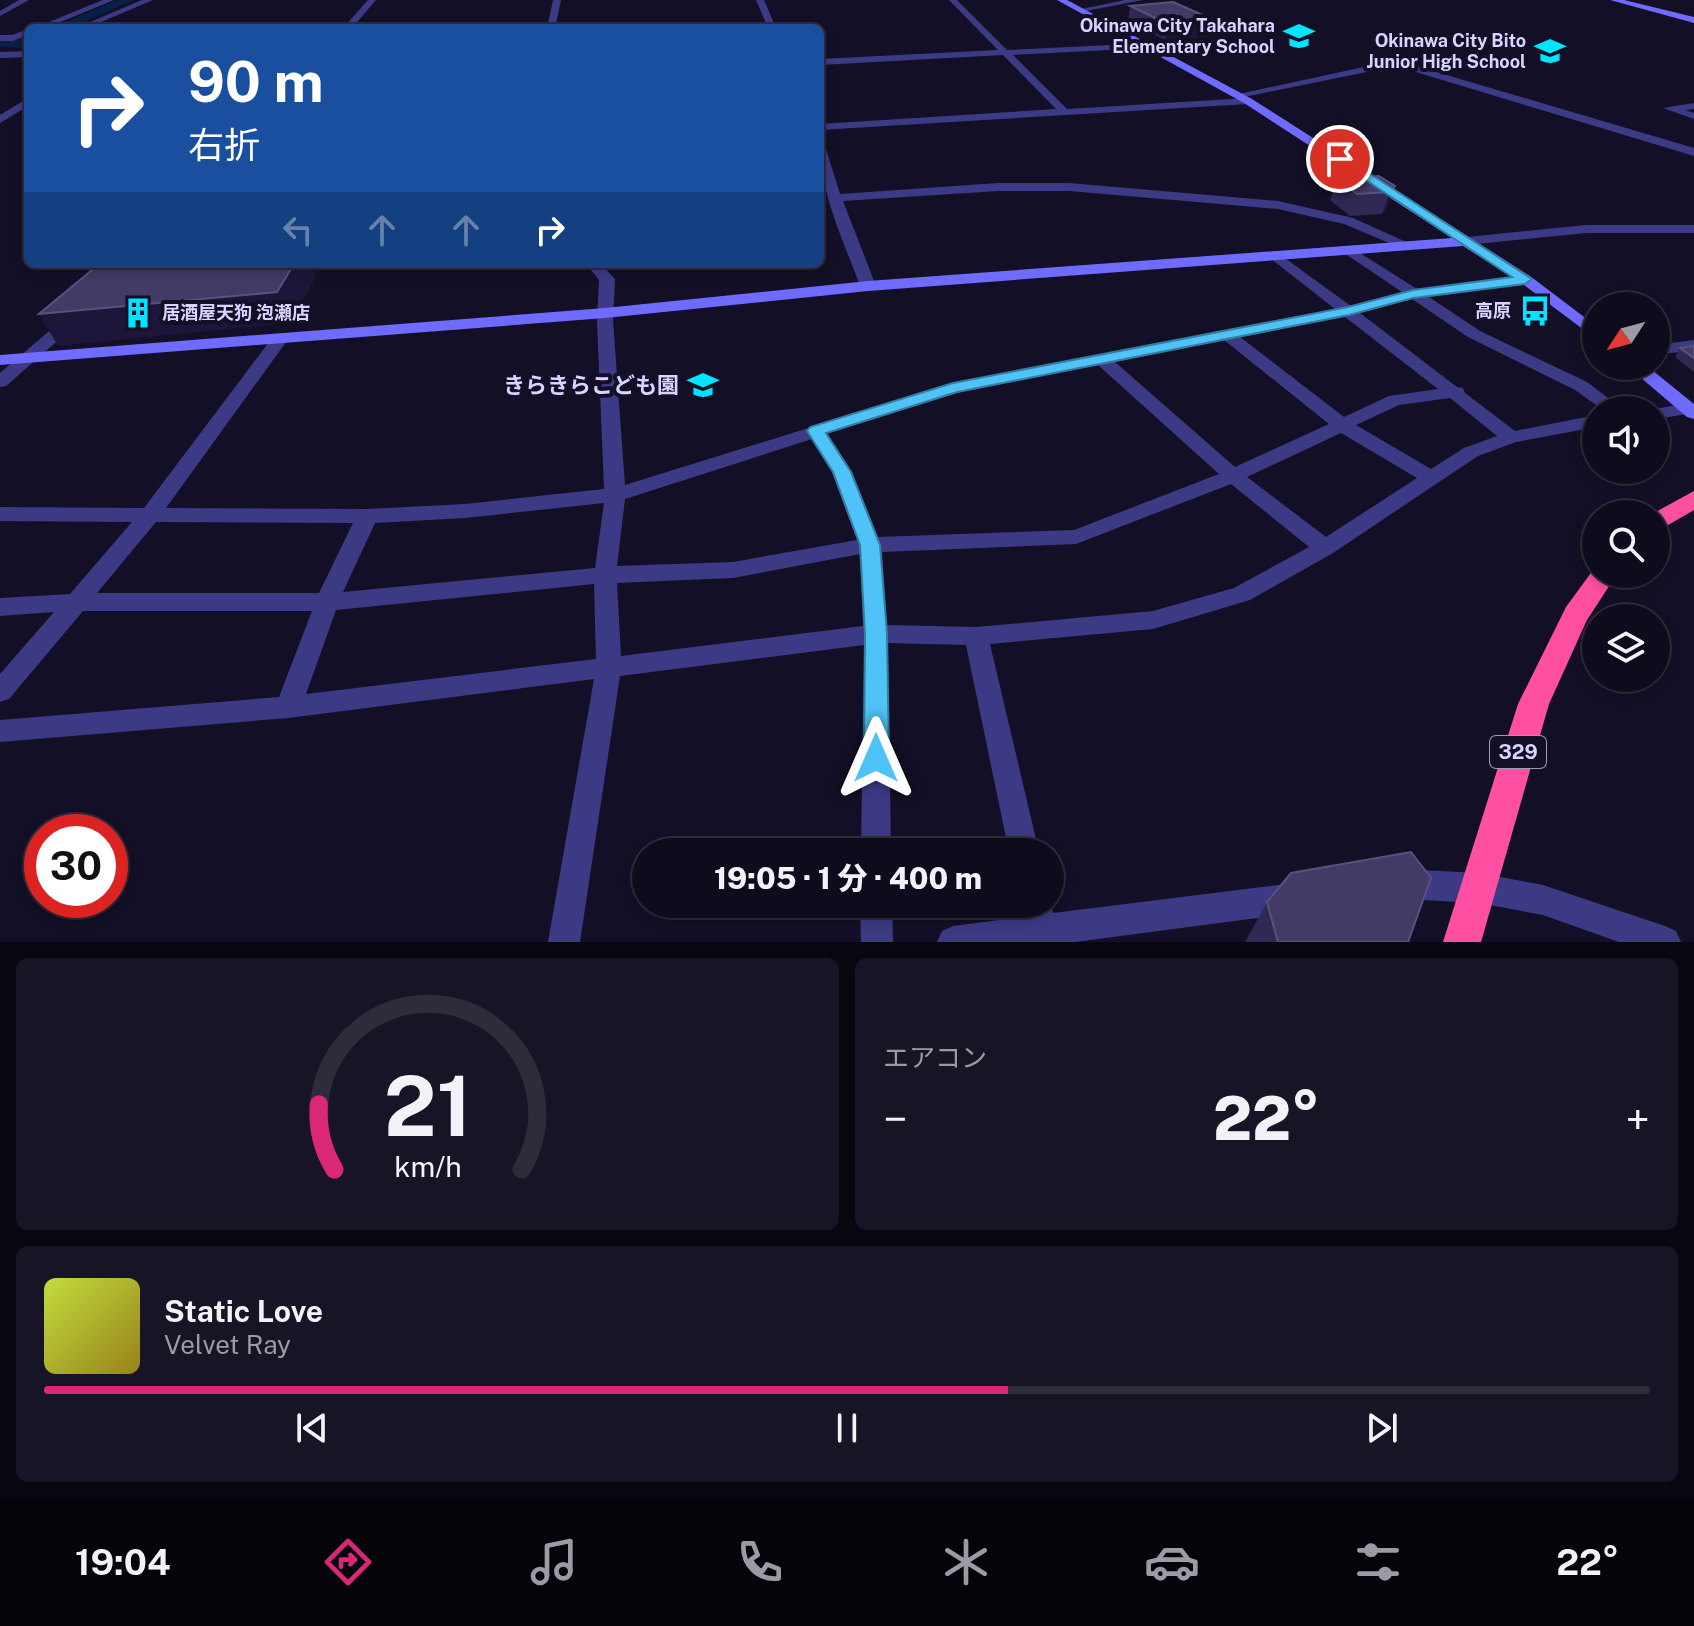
<!DOCTYPE html>
<html lang="ja">
<head>
<meta charset="utf-8">
<style>
	:root { --surface:#0e0b1c; --page:#171425; --text:#f1f3f6; --muted:#9b9ba3; --line:#2e2b3b; --accent:#db2777 }
	body { margin:0; font-family:"Public Sans","Noto Sans JP",sans-serif; background:var(--page); color:var(--text); height:100vh; display:flex; flex-direction:column; font-size:30px; white-space:nowrap }
	* { box-sizing:border-box; margin:0 }
	p { font-size:26px; color:var(--muted) }
	.icon { flex:none; width:44px; height:44px; fill:none; stroke:currentColor; stroke-width:2; stroke-linecap:round; stroke-linejoin:round }
	.map { position:relative; height:942px; overflow:hidden }
	.drawer { display:flex; flex-direction:column; gap:16px; padding:16px; background:#08060f; flex:1 }
	.drawer>* { flex:none }
	.banner { position:absolute; left:24px; top:24px; width:800px; height:244px; border-radius:12px; box-shadow:0 4px 12px #0003,0 0 0 2px var(--line); background:#1a4fa0; color:#fff; overflow:hidden }
	.needle { width:52px; rotate:234deg }
	.tools { position:absolute; left:1582px; top:292px; display:grid; gap:16px }
	.tools a { display:grid; place-items:center; width:88px; height:88px; border-radius:50%; background:var(--surface); box-shadow:0 4px 12px #0003,0 0 0 2px var(--line); font-size:40px }
	.speed { position:absolute; left:24px; top:814px; display:flex; gap:16px; font-size:40px; font-weight:700; text-align:center }
	.speed>* { display:grid; place-content:center; width:104px; height:104px; border-radius:50%; background:var(--surface); box-shadow:0 4px 12px #0003,0 0 0 2px var(--line); line-height:1 }
	.speed .limit { border:12px solid #d22; background:#fff; color:#111 }
	.pin { position:absolute; display:grid; place-items:center; width:68px; height:68px; color:#fff; margin:-34px; border:4px solid #fff; border-radius:50%; box-shadow:0 2px 8px #0007 }
	.me { position:absolute; width:88px; margin:-44px; rotate:0deg; stroke-linejoin:round; filter:drop-shadow(0 0 6px #0008) }
	.turn { display:flex; align-items:center; gap:28px; height:168px; padding:0 32px; font-size:36px }
	.turn .icon { width:104px; height:104px; stroke-width:2.5 }
	.turn b { display:block; font-size:56px; line-height:68px }
	.lanes { display:flex; align-items:center; height:76px; padding:0 32px; background:#0003; justify-content:center; gap:40px; direction:ltr }
	.lanes .off { opacity:.35 }
	.big { font-size:60px; font-weight:800; line-height:1.1 }
	.drawer .widget { flex:1; display:flex; flex-direction:column; justify-content:center; gap:12px; min-width:0; padding:0 28px; border-radius:12px; background:var(--page) }
	.drawer .dial { align-items:center; gap:0 }
	.dial svg { height:208px; overflow:visible; fill:none; stroke:var(--line); stroke-width:7; stroke-linecap:round; text-anchor:middle }
	.dial text { fill:var(--text); stroke:none }
	.song { display:flex; align-items:center; gap:24px }
	.cover { width:96px; height:96px; border-radius:12px; background:linear-gradient(135deg,hsl(70 70% 55%),hsl(50 70% 35%)) }
	.played { height:8px; border-radius:4px; background:linear-gradient(90deg,var(--accent) 60%,var(--line) 60%) }
	.keys { display:flex; justify-content:space-around; direction:ltr }
	.heat { display:flex; justify-content:space-between; align-items:center; font-size:44px; direction:ltr }
	.drawer .tiles { flex:1; display:grid; gap:16px; grid-template-columns:1fr 1fr }
	.widget:last-child { grid-column:span 2 }
	.trip { position:absolute; left:632px; top:838px; width:432px; height:80px; border-radius:40px; background:var(--surface); box-shadow:0 4px 12px #0003,0 0 0 2px var(--line); font-weight:800; line-height:80px; text-align:center }
	.tabs { display:flex; height:128px; justify-content:space-around; align-items:center; background:#06040b; color:var(--muted) }
	.tabs .icon { width:56px; height:56px }
	.tabs .active { color:var(--accent) }
	.tabs b { font-size:36px; color:var(--text) }
	.map>svg:first-child { display:block }
</style>
</head>
<body>
<div class="map">
<svg width="1694" height="942" viewBox="0 0 1694 942">
	<rect width="100%" height="100%" fill="#130f26"/>
	<g fill="none" stroke-linecap="round" stroke-linejoin="round">
		<g fill="#0a1f44" fill-rule="evenodd">
			<path d="M117,0h17l-64,28h-19z"/>
			<path d="M28,36v9l-10,3 -18,-1v-8l16,1z"/>
		</g>
		<g fill="#3d3a85" fill-rule="evenodd">
			<path d="M19,0h10l-29,16v-5z"/>
			<path d="M103,0h11l-68,28h-12z"/>
			<path d="M142,0h11l-66,28h-11z"/>
			<path d="M368,0h8l-24,28h-9z"/>
			<path d="M553,0h8l-6,28h-8z"/>
			<path d="M756,0h8l12,28h-8z"/>
			<path d="M949,0h8l50,50 146,-7 -3,5 -137,7 54,54 181,-11 5,3 -5,3 -428,26v-6l236,-15 -53,-54 -183,10v-6l178,-9z"/>
			<path d="M1125,0h18l-62,12 -4,-2z"/>
			<path d="M28,29v6l-15,6h-13v-6h12z"/>
			<path d="M28,51v6l-28,1v-6z"/>
			<path d="M1396,60l298,88v8l-298,-90 -157,32 -5,-3z"/>
			<path d="M28,98v8l-28,17v-8z"/>
			<path d="M1694,103v6l-9,1 9,3v6l-31,-11z"/>
			<path d="M820,145l6,4 14,45 158,-11h71l209,18 75,17 60,27 -2,3h-10l-57,-24 -66,-15 -209,-18h-71l-155,10 33,85 -8,5 -8,-5c-16,-45 -40,-92 -40,-141z"/>
			<path d="M1586,225h108v8h-108l-119,12 -7,-4 7,-4z"/>
			<path d="M1349,246l68,43 113,-13v6l-5,2 -96,13 51,34 107,51 37,28h-21l-28,-20 -107,-53 -56,-38 -52,14 97,74 6,1 2,5 50,38 81,-16v12l-80,15 -38,14 -145,97 -83,47 -97,29 -163,15 49,208h-30l-43,-207 -78,-2 3,209h-30l3,-207 -244,31 -40,266h-32l46,-263 -306,39 -288,24v-22l279,-23 33,-86h-229l-74,88 -9,3v-28l54,-62 -54,4v-18l70,-4 62,-72 -132,-1v-14l144,1 131,-174h12l2,4 -123,170 201,1 98,-5 139,-15 -7,-168 2,-41 -13,-16h15l14,15 -2,42 12,164 328,-102 382,-74 -65,-51v-6l5,-1 76,55 51,-14 -58,-39v-6zM1345,317l93,72 -49,7 -45,21 -104,-80zM1224,340l105,84 -94,43 -120,-105zM1098,365l121,109 -145,56 -196,7 -26,-65 -25,-38 130,-41zM1450,398l47,38 -33,12 -33,21 -75,-44 43,-20zM1341,433l76,45 -91,59 -79,-60zM812,439l20,33 25,68 -124,22 -116,4 8,-67zM1231,484l78,63 -75,41 -81,23 -177,16 -89,-2 -5,-73 194,-8zM604,503l-9,65 -252,24 32,-69 90,-5zM156,522l197,1 -34,70h-222zM860,554l3,72 -242,30 -4,-73 116,-5zM594,584l2,75 -290,35 30,-84z"/>
			<path d="M73,314l8,5 -2,3 -73,64 -6,1v-14l67,-57z"/>
			<path d="M1694,340v10l-38,5v-10z"/>
			<path d="M1689,403l5,2v8l-38,6v-9h-7z"/>
			<path d="M1401,869l78,4 64,12 122,41 11,5 5,11h-62l-76,-27 -64,-12 -78,-4 -11,-5 -4,-10 4,-10z"/>
			<path d="M1294,883l11,4 5,11 -5,11 -11,4 -219,29h-138l5,-11 11,-5 69,-9 -3,-13 31,-1 3,10z"/>
			<path d="M860,904h32l1,38h-32z"/>
		</g>
		<g fill="#6f6bff" fill-rule="evenodd">
			<path d="M1057,0h10l185,99 278,177 66,50v13l-76,-57 -57,-36 -595,45 -263,27 -605,47v-10l605,-47 263,-27 584,-43 -208,-135z"/>
			<path d="M1610,0h14l70,17v6z"/>
			<path d="M1627,366h20l47,38v15l-7,-2z"/>
		</g>
		<g fill="#ff4fa3" fill-rule="evenodd">
			<path d="M1694,491v19l-38,22v-18h-4z"/>
			<path d="M1596,566v8h21l-30,46 -38,84 -68,238h-38l75,-238 48,-97z"/>
		</g>
	</g>
	<g fill="#312854">
		<path d="M1130,6l80,30 -45,4 -37,-19z"/>
		<path d="M1337,179l58,7 -8,22 -5,6 -32,2 -20,-16z"/>
		<path d="M1694,346v26l-19,-15 5,-9z"/>
		<path d="M1267,902l141,40h-163z"/>
	</g>
	<g fill="#1d163a">
		<path d="M1214,20l-4,16 -45,4 3,-16z"/>
		<path d="M1395,186l-8,22 -5,6 8,-22z"/>
		<path d="M294,264h17l5,13 -26,46 -232,23 -19,-32z"/>
	</g>
	<g fill="#433a66" stroke="#5a527e" stroke-width="2">
		<path d="M1173,2l41,18 -46,4 -38,-18z"/>
		<path d="M1379,176l16,10 -5,6 -33,2 -20,-15z"/>
		<path d="M111,264h183l-17,28 -238,22 59,-49z"/>
		<path d="M1694,346v12l-14,-10z"/>
		<path d="M1411,852l20,26 -23,64h-130l-11,-40 24,-29z"/>
	</g>
	<path fill="#4fc3f7" stroke="#337fa1" stroke-width="2" d="M1337,157h7l188,122 -7,5 -112,14 -64,17 -392,77 -131,41 25,39 29,73 7,89 2,124 -4,8 -9,3 -9,-3 -3,-8 1,-124 -5,-89 -27,-73 -26,-41 3,-4 143,-44 395,-76 65,-17 99,-13 -175,-116z"/>
	<defs>
		<g id="school-bare" transform="scale(2.4)"><path d="M0-5L7-2L0 1L-7-2ZM-4 1L0 2.5L4 1V4Q0 6-4 4Z" fill="#00e5ff" stroke="#130f26" stroke-width="2.5" paint-order="stroke"/></g>
		<g id="bus-bare" transform="scale(2.4)"><path d="M-5-6H5V4H4V6H2V4H-2V6H-4V4H-5ZM-3.5-4V0h7V-4ZM-3.5 1.2v1.5H-2V1.2ZM2 1.2v1.5H3.5V1.2Z" fill="#00e5ff" stroke="#130f26" stroke-width="2.5" paint-order="stroke"/></g>
		<g id="building-bare" transform="scale(2.4)"><path d="M-4-6H4V6H1V3H-1V6H-4ZM-2.5-4.3h1.7v1.8h-1.7ZM.8-4.3h1.7v1.8H.8ZM-2.5-1h1.7V.8h-1.7ZM.8-1h1.7V.8H.8Z" fill="#00e5ff" stroke="#130f26" stroke-width="2.5" paint-order="stroke"/></g>
	</defs>
	<g fill-rule="evenodd">
		<use href="#school-bare" x="1299" y="36"/>
		<use href="#school-bare" x="1550" y="51"/>
		<use href="#bus-bare" x="1535" y="311"/>
		<use href="#building-bare" x="138" y="313"/>
		<use href="#school-bare" x="703" y="385"/>
	</g>
	<g text-anchor="middle" stroke-width="8" stroke-linejoin="round" paint-order="stroke">
		<g font-size="18" font-weight="bold" fill="#d9d4ff" stroke="#130f26" text-anchor="end">
			<text x="1275" y="32">Okinawa City Takahara<tspan x="1275" dy="21">Elementary School</tspan></text>
			<text x="1526" y="47">Okinawa City Bito<tspan x="1526" dy="21">Junior High School</tspan></text>
			<text x="1511" y="317">高原</text>
			<text x="162" y="319" text-anchor="start">居酒屋天狗 泡瀬店</text>
		</g>
		<rect fill="#130f26" stroke="#9e99be" stroke-width="2" x="1490" y="736" width="56" height="32" rx="6"/>
		<g font-size="20" font-weight="bold" fill="#d9d4ff">
			<text x="1518" y="759">329</text>
		</g>
		<g font-size="22" font-weight="bold" fill="#d9d4ff" stroke="#130f26" text-anchor="end">
			<text x="679" y="393">きらきらこども園</text>
		</g>
	</g>
</svg>
<div class="tools">
<a><svg class="needle" viewBox="-14 -14 28 28"><path d="M0-13l5 13h-10z" fill="#e53935"/><path d="M0 13l5-13h-10z" fill="#9b9ba3"/></svg></a>
<a><svg class="icon" aria-label="sound" viewBox="0 0 24 24"><path d="M4 9h4l5-4v14l-5-4H4zM17 9q2 3 0 6"/></svg></a>
<a><svg class="icon" aria-label="search" viewBox="0 0 24 24"><circle cx="10" cy="10" r="6"/><path d="M15 15l6 6"/></svg></a>
<a><svg class="icon" aria-label="layers" viewBox="0 0 24 24"><path d="M12 4l9 5-9 5-9-5zM3 14l9 5 9-5"/></svg></a>
</div>
<div class="speed"><div class="limit">30</div></div>
<div class="pin" style="left:1340px;top:159px;background:#d93025"><svg class="icon" aria-label="arrive" viewBox="0 0 24 24"><path d="M6 21V4h12l-3 4 3 4H6"/></svg></div>
<svg class="me" style="left:876px;top:758px" viewBox="-20 -20 40 40"><path d="M0-17L14 15 0 8-14 15z" fill="#4fc3f7" stroke="#fff" stroke-width="4"/></svg>
<div class="trip">19:05 · 1 分 · 400 m</div>
<div class="banner">
<div class="turn"><svg class="icon" aria-label="right" viewBox="0 0 24 24"><path d="M7 20v-9h11M14 6l5 5-5 5"/></svg><div><b>90 m</b>右折</div></div>
<div class="lanes"><svg class="icon off" aria-label="left" viewBox="0 0 24 24"><path d="M17 20v-9H6M10 6l-5 5 5 5"/></svg><svg class="icon off" aria-label="ahead" viewBox="0 0 24 24"><path d="M12 20V5M6 11l6-6 6 6"/></svg><svg class="icon off" aria-label="ahead" viewBox="0 0 24 24"><path d="M12 20V5M6 11l6-6 6 6"/></svg><svg class="icon" aria-label="right" viewBox="0 0 24 24"><path d="M7 20v-9h11M14 6l5 5-5 5"/></svg></div>
</div>
</div>
<section class="drawer">
<div class="tiles">
<div class="widget dial"><svg viewBox="0 0 100 80">
<path d="M14 69A42 42 0 1 1 86 69"/>
<path d="M14 69A42 42 0 0 1 8 44" stroke="#db2777"/>
<text x="50" y="56" font-size="32" font-weight="700">21</text>
<text x="50" y="72" font-size="11">km/h</text>
</svg></div>
<div class="widget"><p>エアコン</p>
<div class="heat"><a>−</a><b class="big">22°</b><a>+</a></div>
</div>
<div class="widget">
<div class="song"><i class="cover"></i><div><b>Static Love</b><p>Velvet Ray</p></div></div>
<div class="played"></div>
<div class="keys"><svg class="icon" aria-label="previous" viewBox="0 0 24 24"><path d="M18 5L8 12l10 7zM5 5v14"/></svg><svg class="icon" aria-label="pause" viewBox="0 0 24 24"><path d="M8 5v14M16 5v14"/></svg><svg class="icon" aria-label="next" viewBox="0 0 24 24"><path d="M6 5l10 7-10 7zM19 5v14"/></svg></div>
</div>
</div>
</section>
<nav class="tabs">
<b>19:04</b>
<svg class="icon active" aria-label="directions" viewBox="0 0 24 24"><path d="M12 3l9 9-9 9-9-9zM9 14v-3h6M13 9l2 2-2 2"/></svg>
<svg class="icon" aria-label="music" viewBox="0 0 24 24"><path d="M9 18V5l10-2v13"/><circle cx="6" cy="18" r="3"/><circle cx="16" cy="16" r="3"/></svg>
<svg class="icon" aria-label="phone" viewBox="0 0 24 24"><path d="M5 4h4l2 5-3 2q2 4 5 5l2-3 5 2v4C11 20 4 13 5 4z"/></svg>
<svg class="icon" aria-label="climate" viewBox="0 0 24 24"><path d="M12 3v18M4 7l16 10M4 17L20 7"/></svg>
<svg class="icon" aria-label="car" viewBox="0 0 24 24"><path d="M5 17H2v-5l4-1 3-4h7l3 4 3 1v5h-3M9 17h6M6 11h13"/><circle cx="7" cy="17" r="2"/><circle cx="17" cy="17" r="2"/></svg>
<svg class="icon" aria-label="filters" viewBox="0 0 24 24"><path d="M4 7h16M4 17h16"/><circle cx="9" cy="7" r="2"/><circle cx="15" cy="17" r="2"/></svg>
<b>22°</b>
</nav>
</body>
</html>
